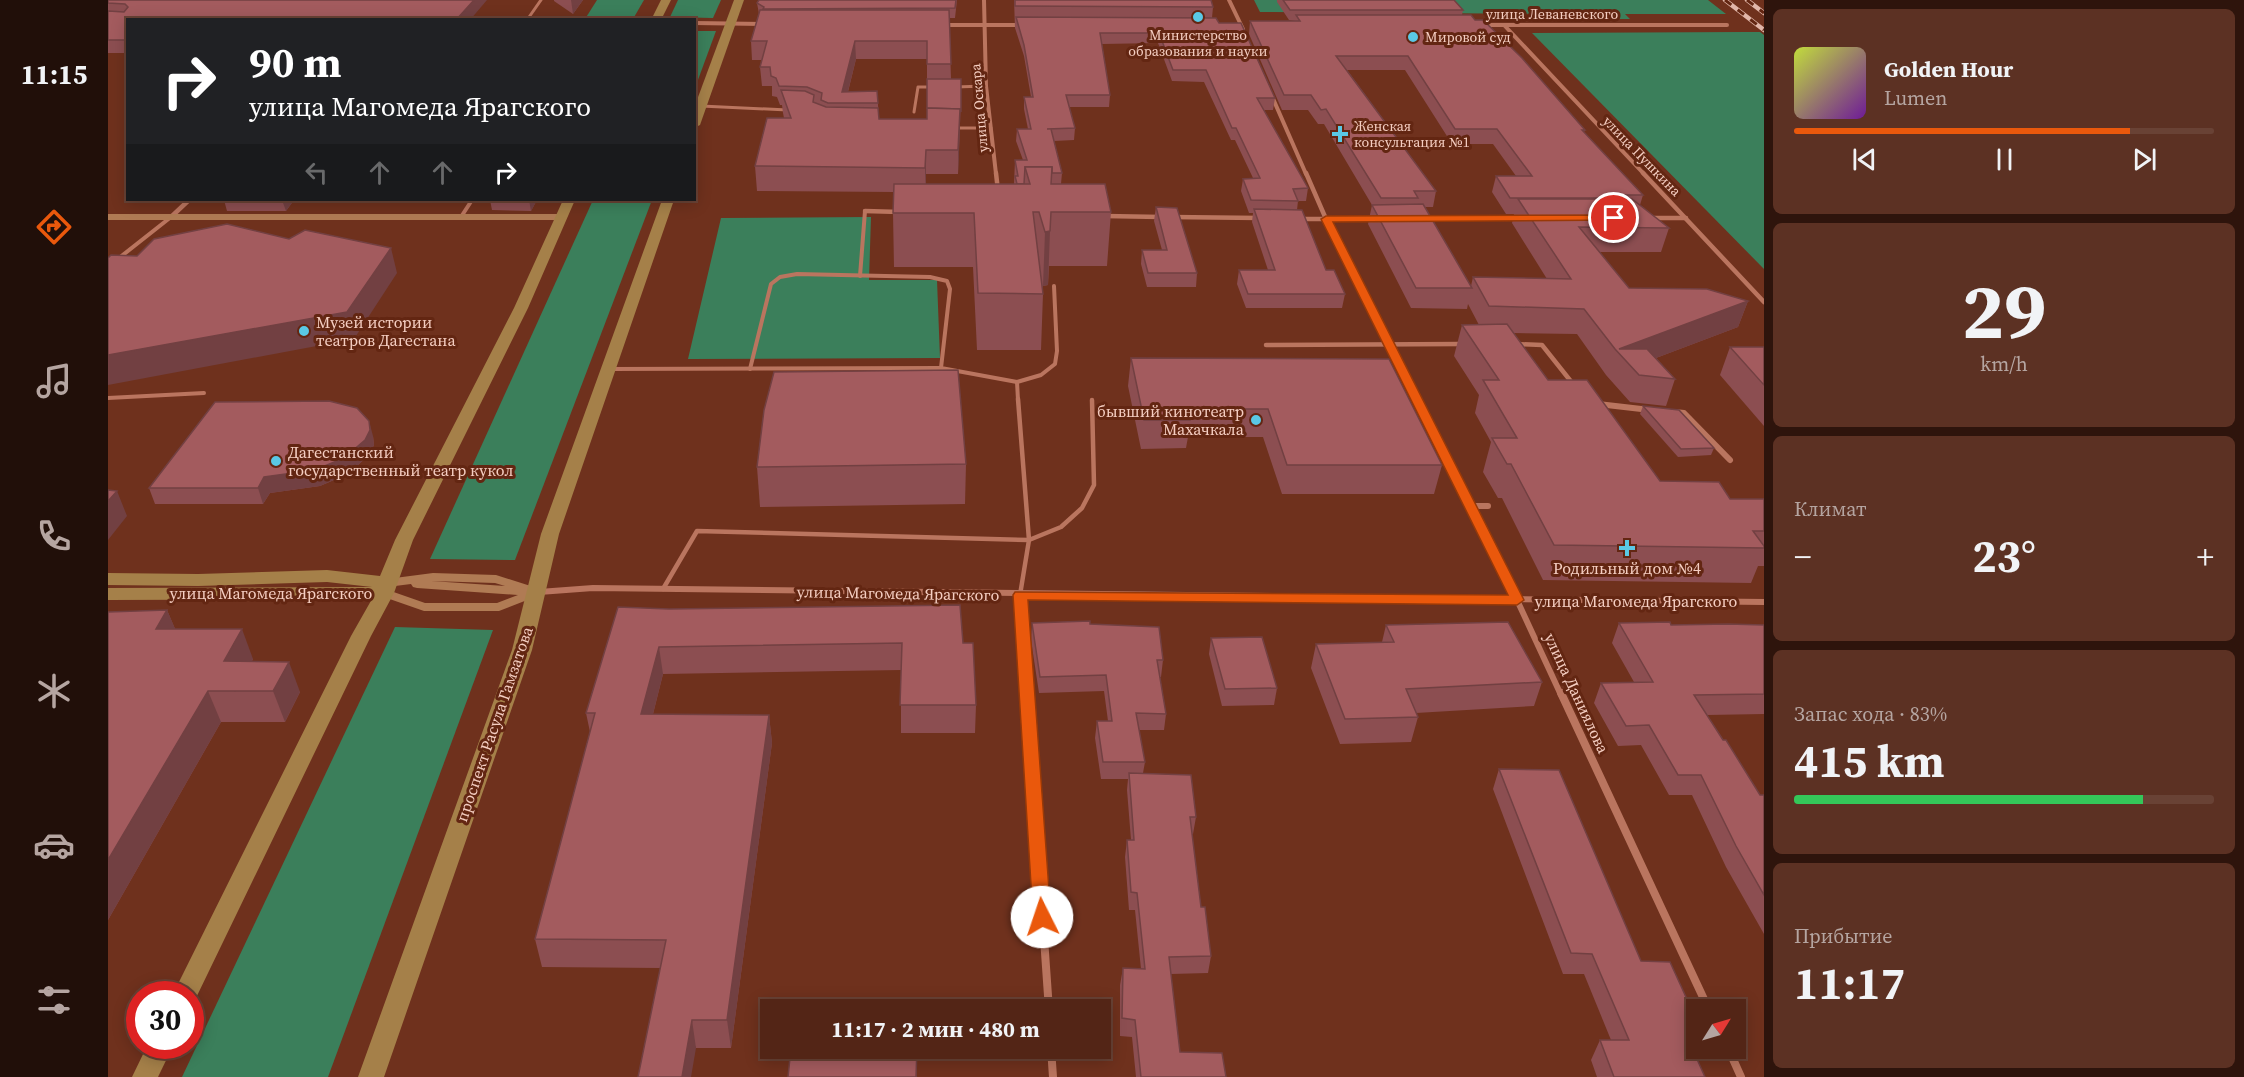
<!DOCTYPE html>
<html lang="ru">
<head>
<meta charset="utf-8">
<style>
	:root { --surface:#532516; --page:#5c3123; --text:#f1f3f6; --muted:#b5a5a1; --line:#694235; --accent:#ea580c }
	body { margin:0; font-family:"Source Serif 4",serif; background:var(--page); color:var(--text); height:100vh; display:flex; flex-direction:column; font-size:22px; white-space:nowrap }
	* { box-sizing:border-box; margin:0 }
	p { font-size:20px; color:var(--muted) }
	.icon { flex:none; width:33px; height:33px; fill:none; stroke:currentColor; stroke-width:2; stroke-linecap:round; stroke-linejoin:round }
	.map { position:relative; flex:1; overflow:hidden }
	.panel { display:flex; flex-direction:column; gap:9px; padding:9px; background:#2e140c; width:480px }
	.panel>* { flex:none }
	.hud { position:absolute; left:18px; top:18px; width:570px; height:183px; border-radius:0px; box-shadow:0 3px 15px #0003,0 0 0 2px var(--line); background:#202124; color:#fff; overflow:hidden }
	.needle { width:39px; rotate:53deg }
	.fabs { position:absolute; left:1578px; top:999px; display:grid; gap:12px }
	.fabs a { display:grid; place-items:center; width:60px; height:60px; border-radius:0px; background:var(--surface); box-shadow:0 3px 15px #0003,0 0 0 2px var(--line); font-size:30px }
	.speed { position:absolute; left:18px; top:981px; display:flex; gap:12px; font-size:30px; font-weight:700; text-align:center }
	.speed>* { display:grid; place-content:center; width:78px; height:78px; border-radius:50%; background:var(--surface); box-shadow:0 3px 15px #0003,0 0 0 2px var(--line); line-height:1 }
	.speed .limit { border:9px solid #d22; background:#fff; color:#111 }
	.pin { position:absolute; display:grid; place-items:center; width:51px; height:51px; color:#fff; margin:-26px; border:3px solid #fff; border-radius:50%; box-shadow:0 2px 6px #0007 }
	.me { position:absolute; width:66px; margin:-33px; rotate:356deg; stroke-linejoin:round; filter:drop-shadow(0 0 4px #0008) }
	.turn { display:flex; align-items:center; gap:21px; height:126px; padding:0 24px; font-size:27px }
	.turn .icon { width:78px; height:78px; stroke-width:2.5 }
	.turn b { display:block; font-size:42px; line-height:51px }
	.lanes { display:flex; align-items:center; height:57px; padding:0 24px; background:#0003; justify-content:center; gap:30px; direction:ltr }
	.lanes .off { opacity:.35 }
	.big { font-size:45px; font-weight:700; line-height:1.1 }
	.panel .card { flex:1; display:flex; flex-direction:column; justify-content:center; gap:9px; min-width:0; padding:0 21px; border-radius:9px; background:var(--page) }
	.panel .dial { align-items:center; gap:0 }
	.dial b { font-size:78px; line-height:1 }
	.song { display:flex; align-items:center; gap:18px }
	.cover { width:72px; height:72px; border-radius:9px; background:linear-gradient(135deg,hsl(70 70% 55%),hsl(280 70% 35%)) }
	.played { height:6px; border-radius:3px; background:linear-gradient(90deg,var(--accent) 80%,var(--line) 80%) }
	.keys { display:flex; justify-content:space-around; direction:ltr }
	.heat { display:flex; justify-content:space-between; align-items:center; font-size:33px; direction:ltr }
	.charge { height:9px; border-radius:4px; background:linear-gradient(90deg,#34c759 83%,var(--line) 0) }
	.trip { position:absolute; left:652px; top:999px; width:351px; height:60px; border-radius:0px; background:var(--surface); box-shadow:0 3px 15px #0003,0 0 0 2px var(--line); font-weight:700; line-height:60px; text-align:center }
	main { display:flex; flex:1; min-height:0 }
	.tab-bar { display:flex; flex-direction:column; width:108px; justify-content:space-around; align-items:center; background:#210f09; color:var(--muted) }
	.tab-bar .icon { width:42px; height:42px }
	.tab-bar .current { color:var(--accent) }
	.tab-bar b { font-size:27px; color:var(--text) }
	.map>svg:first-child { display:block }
</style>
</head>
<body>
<main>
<nav class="tab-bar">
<b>11:15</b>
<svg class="icon current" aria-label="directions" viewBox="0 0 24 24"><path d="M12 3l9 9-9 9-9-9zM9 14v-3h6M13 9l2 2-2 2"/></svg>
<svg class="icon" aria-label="music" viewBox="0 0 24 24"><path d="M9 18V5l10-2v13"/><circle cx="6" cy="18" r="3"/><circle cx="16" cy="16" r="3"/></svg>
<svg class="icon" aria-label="phone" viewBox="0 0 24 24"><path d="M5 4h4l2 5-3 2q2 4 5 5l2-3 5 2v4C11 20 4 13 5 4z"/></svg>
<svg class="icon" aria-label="climate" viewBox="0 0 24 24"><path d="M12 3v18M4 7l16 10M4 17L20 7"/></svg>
<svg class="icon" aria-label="car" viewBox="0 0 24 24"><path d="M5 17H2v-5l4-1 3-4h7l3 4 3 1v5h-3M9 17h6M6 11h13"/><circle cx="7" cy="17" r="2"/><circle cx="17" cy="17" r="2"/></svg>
<svg class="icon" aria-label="filters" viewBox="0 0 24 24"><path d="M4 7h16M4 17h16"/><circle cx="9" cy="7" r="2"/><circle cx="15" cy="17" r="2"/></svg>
</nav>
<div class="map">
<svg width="1656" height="1077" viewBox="0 0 1656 1077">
	<rect width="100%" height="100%" fill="#6f311d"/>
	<g fill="#3b7f5b">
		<path d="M489,0h47l-11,19h-48z"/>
		<path d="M570,0h43l-8,18 -43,-1z"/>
		<path d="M1146,0h454l18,14h-101l5,5h-66l-5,-4 24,-1 -323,-2z"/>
		<path d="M587,31h21l-21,57 -1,-57z"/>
		<path d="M1634,32h18l4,3v234l-232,-236z"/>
		<path d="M485,200h59l-137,360 -85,-1z"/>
		<path d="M763,217l-2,63h68l3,78 -252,1 33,-141z"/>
		<path d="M287,627l98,3 -165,447h-146z"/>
	</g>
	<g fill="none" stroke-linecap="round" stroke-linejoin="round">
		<g stroke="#ba755f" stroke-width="3">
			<path d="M419,20l14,-20"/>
			<path d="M847,87l31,-1"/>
			<path d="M593,106l87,4"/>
			<path d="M806,112l4,-25h14"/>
			<path d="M848,128h35"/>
		</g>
		<g stroke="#ba755f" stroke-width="4">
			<path d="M353,217l11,-17"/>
			<path d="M11,258l52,-41"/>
			<path d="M752,276l5,-65"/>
			<path d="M503,369l330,-1"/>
			<path d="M642,369l21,-85 9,-7 17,-3 133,3 17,4 3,8 -9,79 76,14 1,18"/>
			<path d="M909,382l24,-7 14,-11 2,-13 -3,-65"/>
			<path d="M0,398l96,-5"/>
		</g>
		<g stroke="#ba755f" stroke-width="4.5">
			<path d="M910,399l11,141 32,-13 21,-19 12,-23 -2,-85"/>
			<path d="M555,589l34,-58 332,9 -9,55"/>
		</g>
		<g stroke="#ba755f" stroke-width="4">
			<path d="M876,0l2,86 10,88"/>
			<path d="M1121,0l14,29"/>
			<path d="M586,23l69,1"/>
			<path d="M833,25h80"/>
			<path d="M1373,25h246"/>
			<path d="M1396,25l140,149"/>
			<path d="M1163,94l35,80"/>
		</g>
		<g stroke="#ba755f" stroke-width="4.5">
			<path d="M888,173l2,18"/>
			<path d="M1198,173l20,46 91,181"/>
			<path d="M1535,173l121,129"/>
			<path d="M757,211l35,1"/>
			<path d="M997,216l56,1"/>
			<path d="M63,217l18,-17"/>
			<path d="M1063,217l89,1"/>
			<path d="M1540,218h38"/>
			<path d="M1189,219h80"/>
			<path d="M1318,219l95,-1"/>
			<path d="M1407,344l27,1 31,39"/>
			<path d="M1158,345l197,-1"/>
		</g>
		<g stroke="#ba755f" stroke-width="6">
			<path d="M1308,399l101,201 44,95"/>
			<path d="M1490,404l52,6"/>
			<path d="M1567,412l9,1 46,47"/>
			<path d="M1362,506h18"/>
			<path d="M431,592l54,-4 1171,14"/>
			<path d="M912,595l7,100"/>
		</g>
		<g stroke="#ba755f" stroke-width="8">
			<path d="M919,693l22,317"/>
			<path d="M1453,693l148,317"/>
			<path d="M943,1048l2,29"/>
			<path d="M1620,1048l13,29"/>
		</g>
		<g fill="#b07b54" fill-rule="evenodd">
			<path d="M0,214h453l4,3 -4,3h-453z"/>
			<path d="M325,573l63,2 44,14 2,3 -2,3 -41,16h-75l-43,-15 -2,-3 6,-4 40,14h72l21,-8 -101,-7 -4,-1 -2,-3 -24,3 -6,-4 6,-4zM323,581l64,2 10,3z"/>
		</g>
		<g fill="#a58049" fill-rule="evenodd">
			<path d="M553,0h10l-10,20h-10z"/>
			<path d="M626,0h10l-44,125 -6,3v-20z"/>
			<path d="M455,200h12l-47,108 -115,232 -19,53 -23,43 -177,366 -4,1v-9h-17l178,-358 21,-37 -264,1v-12l264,-1 -45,-5 -129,4 -90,-1v-12l90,1 129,-4 53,6 15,-36 119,-232z"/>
			<path d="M554,200h12l-115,334 -27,116 -148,427h-26l154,-427 29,-116z"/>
			<path d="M39,1046h26l-15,31h-26z"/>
		</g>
		<g stroke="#e1b6a9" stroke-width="4.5">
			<g id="rail">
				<path d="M1617,0l39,30"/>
				<path d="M1639,0l17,13"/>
			</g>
		</g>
		<use href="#rail" stroke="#632612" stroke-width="3" stroke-dasharray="8" stroke-linecap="butt"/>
	</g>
	<g fill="#8c4e51" fill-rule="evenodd">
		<path d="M0,0h379l-359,20v33h-20z"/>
		<path d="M446,0h29l-10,14 -19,-13z"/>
		<path d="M651,0h198l-2,18h-6l2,61h10l-1,45 -2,50h-32v10h88l1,-24h8l-7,-19 1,-12h11l-4,-20v-12h7l-7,-41 -9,-28 -1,-28h197l2,7 -1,11 7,5 56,75 -2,12h-9l44,78 -2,13h-8l-1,9 29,60 19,24 -3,14h-96l-9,-24 2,-14h29l-16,-48 1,-9h-4l-8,-22 2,-12 10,-1 -18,-38h-4l-27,-58 -32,-1 -14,-38 -56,1 8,51 -1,12h-40l6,21 -1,12 -20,1 8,32 -1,11 50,28 -4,54h-58l-1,19 -5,1v8l-2,56h-64l-4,-83h-79l-1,-54 1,-21 -137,-1 -2,-25 29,-48 -1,-5 -1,-8h-2l-3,-8 -5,-1v-10h-10l-2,-19 2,-7h-10l-1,-19 8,-27 -2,-11zM748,59h71v60h-48l-2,-28 -29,1z"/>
		<path d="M1169,0h177l9,10 -1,5 123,115 -1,2 59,63 -3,10 29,23 -8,24h-62l30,36 119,13 -10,26 -82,31 19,21 -9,27 -36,-4 -24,-27 -29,-41 -64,-1 35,47 112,101 70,18h34v67h-6l-7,17 -208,-3 -41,-82h-4l-15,-26 8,-30 -16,-29 4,-18 -25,-39 8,-31h17l-11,-21 -1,5 -56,-1 -43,-84 4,-19 -48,-81h-6l-10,-14h-26l-33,-76 1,-13h45l-6,-1 -12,-18zM1239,70h58l47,74h41l23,32h-20l-4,16 14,22h8l-2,9 35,56 -74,-2 -2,9 -46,-79h8l3,-16z"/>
		<path d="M116,200h70l-8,11h-59z"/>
		<path d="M382,200h47l-6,11 -39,-1z"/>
		<path d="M1048,207l41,66 -1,14h-49l-6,-23 1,-14h20l-8,-29z"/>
		<path d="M1622,347h34v79l-44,-51z"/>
		<path d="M1023,358l311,107 -8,29h-152l-19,-57h-75l-2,11 -45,1 -13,-63z"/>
		<path d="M1535,406l71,42 -3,7 -33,2 -38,-43z"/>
		<path d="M265,436l1,9 -5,10 -21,19 -28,12 -50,7 -7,11h-108l-6,-16z"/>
		<path d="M858,464l-1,40 -205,3 -3,-40z"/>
		<path d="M510,607l345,36 13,62 -1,28h-74v-63l-238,4 -10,40 116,1 3,28 -41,305h-35l-36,-80 -118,-1 -7,-28 55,-207 -4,-19z"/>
		<path d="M59,610l8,19 78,30 -1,2 48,31 -15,30h-64l-113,198v-308z"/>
		<path d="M924,623l58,1 73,36 -2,17h-1l6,37 -2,16h-25l6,32 -2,11 53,44 -3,17h-1l9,73 10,49 -3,17 -37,1 9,78 46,25h-90l-4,-40 -12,-1v-51l3,-17 18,1 -6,-59h-6l-4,-53 2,-17h4l-4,-50 1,-11h-27l-6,-41 2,-17h11l-4,-30 -65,2 -8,-53z"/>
		<path d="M1511,623l52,2h93v89l-57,1 53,80h4v139l-38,-67 -34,-72h-23l-28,-50 -23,1 -24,-43 7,-20 33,-1 -22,-39z"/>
		<path d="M1278,625l156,57 -8,24 -118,7 2,4 -7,25 -71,2 -29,-76 5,-24 66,-2z"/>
		<path d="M1103,638l66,50 -3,17 -52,1 -13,-52z"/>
		<path d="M1391,769l142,192 55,58v29h5l-5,10 9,19h-108l-6,-17 9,-20h11l-27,-66h-21l-70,-185z"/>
	</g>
	<g fill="#724042">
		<path d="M366,0h13l-17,20h-14z"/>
		<path d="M463,0h12l-10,14z"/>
		<path d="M747,41l1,18 -11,44 -3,-11z"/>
		<path d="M852,109v22l-2,43v-24z"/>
		<path d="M818,150v24l-1,18v-24z"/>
		<path d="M174,200h12l-8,11z"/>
		<path d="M421,200h8l-6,11z"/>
		<path d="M942,231l-2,54 -5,1 2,-54z"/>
		<path d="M283,248l6,25 -43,66 -246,46v-30z"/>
		<path d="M1640,301l-10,26 -106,40 -13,-18z"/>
		<path d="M261,421l4,15 1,9 -5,10 -21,19 -28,12 -50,7 -7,11 -5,-16 6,-11z"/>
		<path d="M9,491l10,25 -19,24v-39z"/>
		<path d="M59,610l13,30 -24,-11z"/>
		<path d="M134,629l11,30 -18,33 -11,-31z"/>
		<path d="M551,647l4,27 -17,68 -5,-28z"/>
		<path d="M181,662l11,30 -15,30 -12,-31z"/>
		<path d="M100,691l13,31 -113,198v-60z"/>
		<path d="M661,715l3,28 -41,305 -4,-28z"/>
		<path d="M584,1020l4,28 -5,29h-9z"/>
		<path d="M809,1048v29h-1z"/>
	</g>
	<g fill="#a35b5e" stroke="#724042" stroke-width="1.5">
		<path d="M0,0h366l-18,20h-328v20h-20v-29l16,1 4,-5 -3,-3 -17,-1z"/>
		<path d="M651,0h197l-1,8 -192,1 1,-2 -7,-4z"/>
		<path d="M907,0h196l2,7 -198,-1z"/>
		<path d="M1175,0h171l9,10h-173z"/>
		<path d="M652,10h189l2,54h-24v-23h-72l-13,51 35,-1 1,12h-50l-7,-3 1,-7 -15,-6 -28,-1 -3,-8 -5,-2 -1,-9h-10l7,-26h-16z"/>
		<path d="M1188,15h175l4,5h8l39,38 63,72h-3l61,65h-27l3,3h-109l-14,-22h36l-35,-47h-42l-47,-73h-72l100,135h-22l4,7h-37l-55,-89 -5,1 -10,-15h-27l-34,-74h50z"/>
		<path d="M908,17l200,1 3,5h22l34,75h-18l51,90 -15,1 5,12 -47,-1 -8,-21 17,-1 -24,-50h-4l-26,-58h-33l-14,-37h-59l10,62h-44l9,33 -28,1h4l11,44h-10v-6h-27l-1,17h-7l-2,-8h3l-3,-16h12l-10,-31h14l-7,-32h9l-9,-52z"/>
		<path d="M819,79h34v33l-1,-3 -33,-1z"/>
		<path d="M673,90l24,1 9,4 -1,7 13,5 52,1 1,11h48v-11l33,1 -2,41h-32l-1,18 -170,-2 12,-48h24z"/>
		<path d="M917,167h27l-1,17h54l6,28h-60l-1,19 -5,1 -6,-20h-6l10,82 -65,-1 -4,-80h-81l1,-29h136z"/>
		<path d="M1410,199h114l37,29 -90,-1 50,61 78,1 41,12 -129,48h28l28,30 -36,-4 -24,-26 -31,-40 -95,-3 -16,-29 98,2z"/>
		<path d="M1315,204l49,84h-56l-44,-83z"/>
		<path d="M1048,207l21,1 20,65h-49l-6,-23h25z"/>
		<path d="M1146,209l48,1 24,60h8l11,24h-97l-9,-24h36z"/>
		<path d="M119,224l62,15 16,-9 86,18 -44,64 -239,43v-97l3,-3 26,1 17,-17z"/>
		<path d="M1399,324l41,56h39l73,101 59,1 11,17h34v32h-11l11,15v2l-210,-3 -43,-81h-4l-15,-26h25l-34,-58h16l-37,-55z"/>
		<path d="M1622,347h34v38z"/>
		<path d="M1023,358l258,1 53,106h-155l-19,-56h-81l3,11h-46z"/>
		<path d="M850,370l8,94 -209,3 7,-57 10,-38z"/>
		<path d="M221,401l28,7 12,13 1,9 -5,10 -21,18 -29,12 -51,7 -6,11h-109l66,-86z"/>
		<path d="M1535,406l36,4 35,38 -33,1z"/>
		<path d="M0,490l9,1 -9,10z"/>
		<path d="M852,605l3,38h10l3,62h-76l2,-62 -243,4 -18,67 128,1 -42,305h-35l-10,57h-44l28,-137 -131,-1 60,-226h-9l32,-106 51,2z"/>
		<path d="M59,610l-11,19h86l-18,32 65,1 -16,29h-65l-100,169v-248z"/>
		<path d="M982,621v3l69,3 4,33h-6l9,54 -30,-1 9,49h-42l-6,-41h15l-6,-46 -66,2 -8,-54z"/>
		<path d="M1400,622l34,60 -136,7 12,28 -73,2 -29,-75 78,-2 -8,-17z"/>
		<path d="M1562,622l1,3 57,-1 36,1v69l-70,1 29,45h3l34,55h4v100l-28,-49 -35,-71h-23l-29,-50 -23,1 -25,-43 52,-1 -34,-59z"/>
		<path d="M1154,637l15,51 -52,1 -14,-51z"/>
		<path d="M1391,769l60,1 82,191 29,1 26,57v20h-8l17,38h-91l-14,-37h29l-37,-86 -21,-1z"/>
		<path d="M1021,773l62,2 5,42h-6l11,90h4l6,49 -42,1 11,95 42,1 4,24h-85l-6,-57 -13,-2 1,-50 22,1 -8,-76 -6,-1 -4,-52h7z"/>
		<path d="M687,1003l123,1 -1,6h-123z"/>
		<path d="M683,1048h126l-1,29h-128z"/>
	</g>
	<path fill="#ea580c" stroke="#983908" stroke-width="1.5" d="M1506,215l3,1v4l-284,2 191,378 -7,5 -489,-5 23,317 -2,6 -7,2 -6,-2 -3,-6 -20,-322 2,-3 493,3 -187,-376 5,-3z"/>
	<g fill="#5ac8e5" stroke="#632612" stroke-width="2">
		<circle cx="1090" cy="17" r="6"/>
		<circle cx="1305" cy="37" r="6"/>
		<path d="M1229 125h6v6h6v6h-6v6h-6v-6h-6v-6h6z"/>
		<circle cx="196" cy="331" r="6"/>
		<circle cx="1148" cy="420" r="6"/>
		<circle cx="168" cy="461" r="6"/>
		<path d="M1516 539h6v6h6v6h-6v6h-6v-6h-6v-6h6z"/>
	</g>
	<g text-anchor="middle" stroke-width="6" stroke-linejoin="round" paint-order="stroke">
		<g font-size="14" fill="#f5cec2" stroke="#632612">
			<text x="1444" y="19">улица Леваневского</text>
			<text transform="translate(871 108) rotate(-95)" y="5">улица Оскара</text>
			<text transform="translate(1534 156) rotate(46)" y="5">улица Пушкина</text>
		</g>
		<g font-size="14" fill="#f5cec2" stroke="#632612" text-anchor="start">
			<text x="1090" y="40" text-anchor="middle">Министерство<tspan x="1090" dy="16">образования и науки</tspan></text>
			<text x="1317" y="42">Мировой суд</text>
			<text x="1246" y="131">Женская<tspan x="1246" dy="16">консультация №1</tspan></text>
		</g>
		<g font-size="16" fill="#f5cec2" stroke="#632612" text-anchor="start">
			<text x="208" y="328">Музей истории<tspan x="208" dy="18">театров Дагестана</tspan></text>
			<text x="1136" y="417" text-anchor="end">бывший кинотеатр<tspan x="1136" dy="18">Махачкала</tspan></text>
			<text x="180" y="458">Дагестанский<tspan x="180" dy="18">государственный театр кукол</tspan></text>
			<text x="1519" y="574" text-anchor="middle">Родильный дом №4</text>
		</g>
		<g font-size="16" fill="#f5cec2" stroke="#632612">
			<text x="163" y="599">улица Магомеда Ярагского</text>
			<text transform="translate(790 593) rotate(1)" y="6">улица Магомеда Ярагского</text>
			<text x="1528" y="607">улица Магомеда Ярагского</text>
			<text transform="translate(1469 693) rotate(65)" y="6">улица Даниялова</text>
			<text transform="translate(386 724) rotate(-71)" y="6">проспект Расула Гамзатова</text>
		</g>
	</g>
</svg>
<div class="fabs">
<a><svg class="needle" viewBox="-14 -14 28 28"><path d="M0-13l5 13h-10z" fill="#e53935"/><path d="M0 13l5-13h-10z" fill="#b5a5a1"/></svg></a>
</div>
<div class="speed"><div class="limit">30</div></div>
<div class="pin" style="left:1506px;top:218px;background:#d93025"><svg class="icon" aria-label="arrive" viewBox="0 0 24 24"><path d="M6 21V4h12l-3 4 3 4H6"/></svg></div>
<svg class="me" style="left:934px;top:917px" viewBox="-20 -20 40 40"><circle r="19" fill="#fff"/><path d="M0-13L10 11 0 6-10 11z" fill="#ea580c"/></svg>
<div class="trip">11:17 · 2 мин · 480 m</div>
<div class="hud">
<div class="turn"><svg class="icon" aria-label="right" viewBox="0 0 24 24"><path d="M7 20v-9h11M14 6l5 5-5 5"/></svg><div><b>90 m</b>улица Магомеда Ярагского</div></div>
<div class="lanes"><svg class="icon off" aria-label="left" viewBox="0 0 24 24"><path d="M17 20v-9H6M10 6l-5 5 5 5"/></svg><svg class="icon off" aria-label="ahead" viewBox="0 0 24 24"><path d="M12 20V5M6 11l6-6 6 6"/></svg><svg class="icon off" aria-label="ahead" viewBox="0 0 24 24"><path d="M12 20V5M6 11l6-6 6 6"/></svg><svg class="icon" aria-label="right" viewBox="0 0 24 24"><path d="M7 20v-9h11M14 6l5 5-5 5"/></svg></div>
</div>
</div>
<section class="panel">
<div class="card">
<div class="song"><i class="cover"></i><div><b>Golden Hour</b><p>Lumen</p></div></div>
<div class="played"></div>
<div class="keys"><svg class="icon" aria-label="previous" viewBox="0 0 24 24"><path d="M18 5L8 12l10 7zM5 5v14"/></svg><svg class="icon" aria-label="pause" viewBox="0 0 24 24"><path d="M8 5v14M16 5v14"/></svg><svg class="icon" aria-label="next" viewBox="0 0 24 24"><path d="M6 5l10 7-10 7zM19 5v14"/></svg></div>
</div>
<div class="card dial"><b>29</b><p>km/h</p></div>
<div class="card"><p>Климат</p>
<div class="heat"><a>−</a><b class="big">23°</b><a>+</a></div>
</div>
<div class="card"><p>Запас хода · 83%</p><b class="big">415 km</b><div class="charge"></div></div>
<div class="card"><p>Прибытие</p><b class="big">11:17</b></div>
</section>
</main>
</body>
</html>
